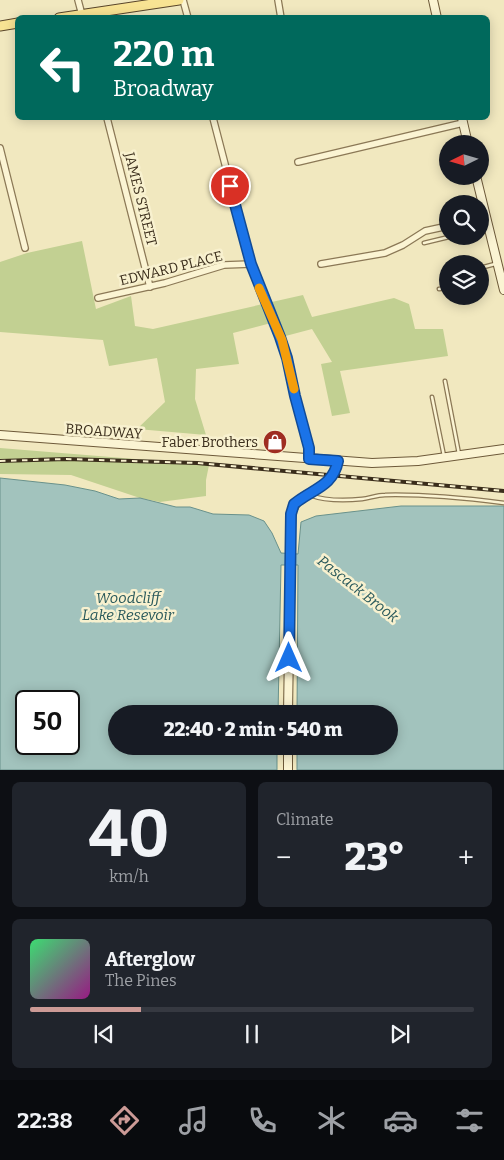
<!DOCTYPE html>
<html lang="en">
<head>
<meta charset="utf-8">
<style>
	:root { --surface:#171b24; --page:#20242c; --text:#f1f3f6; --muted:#9ea1a6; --line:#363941; --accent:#cc9a96 }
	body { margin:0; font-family:Bitter,serif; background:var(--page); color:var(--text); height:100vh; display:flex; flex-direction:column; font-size:19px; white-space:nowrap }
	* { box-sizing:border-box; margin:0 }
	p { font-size:16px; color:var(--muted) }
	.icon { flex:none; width:28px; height:28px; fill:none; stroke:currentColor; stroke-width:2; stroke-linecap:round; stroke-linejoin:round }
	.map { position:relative; height:770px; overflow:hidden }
	.panel { display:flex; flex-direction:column; gap:12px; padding:12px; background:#0d0f14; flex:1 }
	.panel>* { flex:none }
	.guide { position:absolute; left:15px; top:15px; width:475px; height:105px; border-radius:8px; box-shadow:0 2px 12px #0003; background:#00695c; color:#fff; overflow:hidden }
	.needle { width:32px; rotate:265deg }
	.fabs { position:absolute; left:439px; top:135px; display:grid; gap:10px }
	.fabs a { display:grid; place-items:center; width:50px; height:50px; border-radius:50%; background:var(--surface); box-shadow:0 2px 12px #0003; font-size:25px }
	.speed { position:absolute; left:15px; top:690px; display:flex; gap:10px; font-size:25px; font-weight:700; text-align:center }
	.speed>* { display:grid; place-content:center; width:65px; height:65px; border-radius:50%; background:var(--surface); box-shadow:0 2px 12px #0003; line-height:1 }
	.speed .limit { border:2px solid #111; border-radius:8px; background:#fff; color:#111 }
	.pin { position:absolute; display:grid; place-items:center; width:42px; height:42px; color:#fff; margin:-21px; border:2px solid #fff; border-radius:50%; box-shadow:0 1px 5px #0007 }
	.me { position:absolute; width:55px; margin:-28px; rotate:0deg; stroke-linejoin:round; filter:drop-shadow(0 0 4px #0008) }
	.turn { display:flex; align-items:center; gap:18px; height:105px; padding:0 15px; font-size:22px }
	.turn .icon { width:65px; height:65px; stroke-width:2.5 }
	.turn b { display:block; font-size:35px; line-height:42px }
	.big { font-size:38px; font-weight:800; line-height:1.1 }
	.panel .tile { flex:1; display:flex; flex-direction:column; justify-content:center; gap:8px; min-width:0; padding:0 18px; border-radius:8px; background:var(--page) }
	.panel .dial { align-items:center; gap:0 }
	.dial b { font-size:65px; line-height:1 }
	.song { display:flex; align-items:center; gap:15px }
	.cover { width:60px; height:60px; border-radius:8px; background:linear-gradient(135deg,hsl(140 70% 55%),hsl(310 70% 35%)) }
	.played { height:5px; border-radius:2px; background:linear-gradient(90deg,var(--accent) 25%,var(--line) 25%) }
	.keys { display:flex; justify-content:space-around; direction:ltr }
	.heat { display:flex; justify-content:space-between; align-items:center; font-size:28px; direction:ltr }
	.panel .tiles { flex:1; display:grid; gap:12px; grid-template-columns:1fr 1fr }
	.tile:last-child { grid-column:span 2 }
	.trip { position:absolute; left:108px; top:705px; width:290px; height:50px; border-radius:25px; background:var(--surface); box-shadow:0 2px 12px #0003; font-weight:800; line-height:50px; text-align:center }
	.tab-bar { display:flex; height:80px; justify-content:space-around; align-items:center; background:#090b0e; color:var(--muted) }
	.tab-bar .icon { width:35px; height:35px }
	.tab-bar .selected { color:var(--accent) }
	.tab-bar b { font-size:22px; color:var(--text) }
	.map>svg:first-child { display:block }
</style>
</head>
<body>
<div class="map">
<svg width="504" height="770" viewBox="0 0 504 770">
	<rect width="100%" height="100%" fill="#f1e8bf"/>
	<g fill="#c2d092">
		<path d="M82,241l14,68 35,-13 4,30 18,3 150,-34 9,22 82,-19 15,6 6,25h28l5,27 -108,15 10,42 -18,3 -11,-52 11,-2 -20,-33 -34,9 -3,-16 -42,11 6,31 -43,5 -1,30 11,36 -69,-6 28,-27 -8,-44 -48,8 -6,-26 -103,-8v-70l27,-9z"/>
		<path d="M0,448l209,17 -3,15v16l-46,6 -20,-4 -69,-23 -71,-1z"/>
	</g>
	<path fill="#a2c3bd" stroke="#69918b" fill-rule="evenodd" d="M0,478l65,7 30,6 24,8 21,-1 36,9h14l23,7 36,1 15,6 8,12 9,20 17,1 3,-32 15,-6 85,-10h103v264h-207v-24h92v-32h-92l1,-149h-17l-3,149h-162v32h161v24h-277zM26,701h43v43h-43z"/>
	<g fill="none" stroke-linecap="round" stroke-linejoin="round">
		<g stroke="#8b7856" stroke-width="5">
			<g id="lane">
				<path d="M480,230l7,-2"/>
				<path d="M424,243l29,-7"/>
				<path d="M480,268l15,-4"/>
				<path d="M439,289l9,-1"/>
				<path d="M445,381l14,73"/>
				<path d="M432,397l12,59"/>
				<path d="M309,495c17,6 35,6 53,4 8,-1 15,-4 23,-4 40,-1 79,3 119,8"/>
			</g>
		</g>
		<g stroke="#8b7856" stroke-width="8">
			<g id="street">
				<path d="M78,0l4,15"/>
				<path d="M183,0l5,18"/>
				<path d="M278,0l3,18"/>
				<path d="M107,118l43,169"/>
				<path d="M213,118l38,146 31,76 5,18 8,38 14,52v11"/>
				<path d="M0,148l25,100"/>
				<path d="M298,162l165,-39"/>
				<path d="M480,223h8"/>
				<path d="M321,264l64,-11 18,-8 22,-14 23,-5"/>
				<path d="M98,298l67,-15 59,-18 27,-1"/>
			</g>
		</g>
		<g stroke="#6d5939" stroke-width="10">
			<g id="secondary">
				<path d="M433,0l4,18"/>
				<path d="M462,118l6,26"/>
				<path d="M476,176l28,114"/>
				<path d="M0,435l372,28 46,-2 86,-12"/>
				<path d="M288,714l3,-200c8,-27 39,-19 47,-53"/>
				<path d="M288,770v-24"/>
			</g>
		</g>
		<g stroke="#59452a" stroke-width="11">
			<g id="primary">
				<path d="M59,18l120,-18"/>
				<path d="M0,26l18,-3"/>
			</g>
		</g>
		<use href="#lane" stroke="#fbf4d3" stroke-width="2.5"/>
		<use href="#street" stroke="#fbf4d3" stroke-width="5.5"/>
		<use href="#secondary" stroke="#fbf4d3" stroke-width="8"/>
		<use href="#primary" stroke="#f8e393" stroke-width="9"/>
		<g stroke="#3a2d1b" stroke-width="4">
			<path id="rail" d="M0,461l66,-2 131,4 307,28"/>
		</g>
		<use href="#rail" stroke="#f8f1cf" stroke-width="2" stroke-dasharray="5.5" stroke-linecap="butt"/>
	</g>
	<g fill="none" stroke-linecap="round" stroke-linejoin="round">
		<g stroke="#114b97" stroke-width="12">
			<path id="route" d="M230,186l21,78 29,73 7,21 8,38 14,52v11l29,2c-5,24 -22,27 -40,40l-4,3 -3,10 -2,144"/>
		</g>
		<use href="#route" stroke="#1a73e8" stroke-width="9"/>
		<path stroke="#f59e0b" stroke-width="9" d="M259,288l23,52 12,49"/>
	</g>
	<defs>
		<g id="shop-disc" transform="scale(1.25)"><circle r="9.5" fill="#9f2d21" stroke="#f8f1cf"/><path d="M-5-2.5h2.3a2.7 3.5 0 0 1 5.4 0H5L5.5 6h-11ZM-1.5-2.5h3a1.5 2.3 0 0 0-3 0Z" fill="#fff"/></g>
	</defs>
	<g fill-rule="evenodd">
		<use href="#shop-disc" x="275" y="442"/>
	</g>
	<g text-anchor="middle" stroke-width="5" stroke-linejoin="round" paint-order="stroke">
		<g font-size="14" fill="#3a2d1b" stroke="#f8f1cf">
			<text transform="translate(141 199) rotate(76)" y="5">JAMES STREET</text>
			<text transform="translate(171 268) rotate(-14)" y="5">EDWARD PLACE</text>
			<text transform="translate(104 431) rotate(4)" y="5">BROADWAY</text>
		</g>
		<g font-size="14" fill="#3a2d1b" stroke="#f8f1cf" text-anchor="end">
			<text x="258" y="447">Faber Brothers</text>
		</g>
		<g font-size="15" font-style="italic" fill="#29595b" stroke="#f8f1cf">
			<text transform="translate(358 589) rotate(38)" y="5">Pascack Brook</text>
			<text x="128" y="603">Woodcliff<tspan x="128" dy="17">Lake Resevoir</tspan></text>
		</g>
	</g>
</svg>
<div class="fabs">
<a><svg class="needle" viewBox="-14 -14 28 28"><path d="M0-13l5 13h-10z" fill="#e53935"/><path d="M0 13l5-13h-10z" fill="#9ea1a6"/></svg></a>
<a><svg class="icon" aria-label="search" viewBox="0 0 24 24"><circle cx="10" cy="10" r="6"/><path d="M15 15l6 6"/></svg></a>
<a><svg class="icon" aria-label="layers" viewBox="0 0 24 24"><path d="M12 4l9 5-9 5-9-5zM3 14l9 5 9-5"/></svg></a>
</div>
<div class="speed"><div class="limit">50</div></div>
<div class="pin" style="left:230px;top:186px;background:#d93025"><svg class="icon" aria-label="arrive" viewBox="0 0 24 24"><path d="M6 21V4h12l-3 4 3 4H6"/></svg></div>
<svg class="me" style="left:289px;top:658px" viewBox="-20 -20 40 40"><path d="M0-17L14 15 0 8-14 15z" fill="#1a73e8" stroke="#fff" stroke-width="4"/></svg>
<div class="trip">22:40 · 2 min · 540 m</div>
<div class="guide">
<div class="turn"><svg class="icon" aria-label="left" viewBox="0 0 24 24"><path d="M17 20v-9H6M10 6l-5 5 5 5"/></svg><div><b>220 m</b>Broadway</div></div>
</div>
</div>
<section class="panel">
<div class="tiles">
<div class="tile dial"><b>40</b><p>km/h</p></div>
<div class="tile"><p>Climate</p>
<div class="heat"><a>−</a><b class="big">23°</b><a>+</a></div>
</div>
<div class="tile">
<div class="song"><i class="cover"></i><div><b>Afterglow</b><p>The Pines</p></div></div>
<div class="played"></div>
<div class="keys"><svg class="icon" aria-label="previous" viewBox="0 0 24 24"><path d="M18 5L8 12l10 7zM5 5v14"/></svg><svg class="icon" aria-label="pause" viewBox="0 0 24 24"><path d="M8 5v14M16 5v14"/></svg><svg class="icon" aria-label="next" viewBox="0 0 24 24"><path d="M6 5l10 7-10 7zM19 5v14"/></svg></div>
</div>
</div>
</section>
<nav class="tab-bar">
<b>22:38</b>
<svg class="icon selected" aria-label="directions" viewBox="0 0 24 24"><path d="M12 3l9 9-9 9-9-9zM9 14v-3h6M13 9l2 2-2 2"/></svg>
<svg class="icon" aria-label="music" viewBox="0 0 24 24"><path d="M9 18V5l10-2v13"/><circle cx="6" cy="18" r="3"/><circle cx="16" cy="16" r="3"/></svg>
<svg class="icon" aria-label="phone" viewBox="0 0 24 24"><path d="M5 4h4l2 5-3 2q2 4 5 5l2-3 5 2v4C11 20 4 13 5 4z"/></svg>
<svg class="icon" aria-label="climate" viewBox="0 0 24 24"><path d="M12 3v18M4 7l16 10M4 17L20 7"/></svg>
<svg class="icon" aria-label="car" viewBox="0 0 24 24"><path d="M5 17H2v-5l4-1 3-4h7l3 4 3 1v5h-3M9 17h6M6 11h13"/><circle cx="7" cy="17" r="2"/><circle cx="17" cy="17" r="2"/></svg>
<svg class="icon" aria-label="filters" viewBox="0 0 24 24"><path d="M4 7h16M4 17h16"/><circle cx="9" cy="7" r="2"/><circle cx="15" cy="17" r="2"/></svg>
</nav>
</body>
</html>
